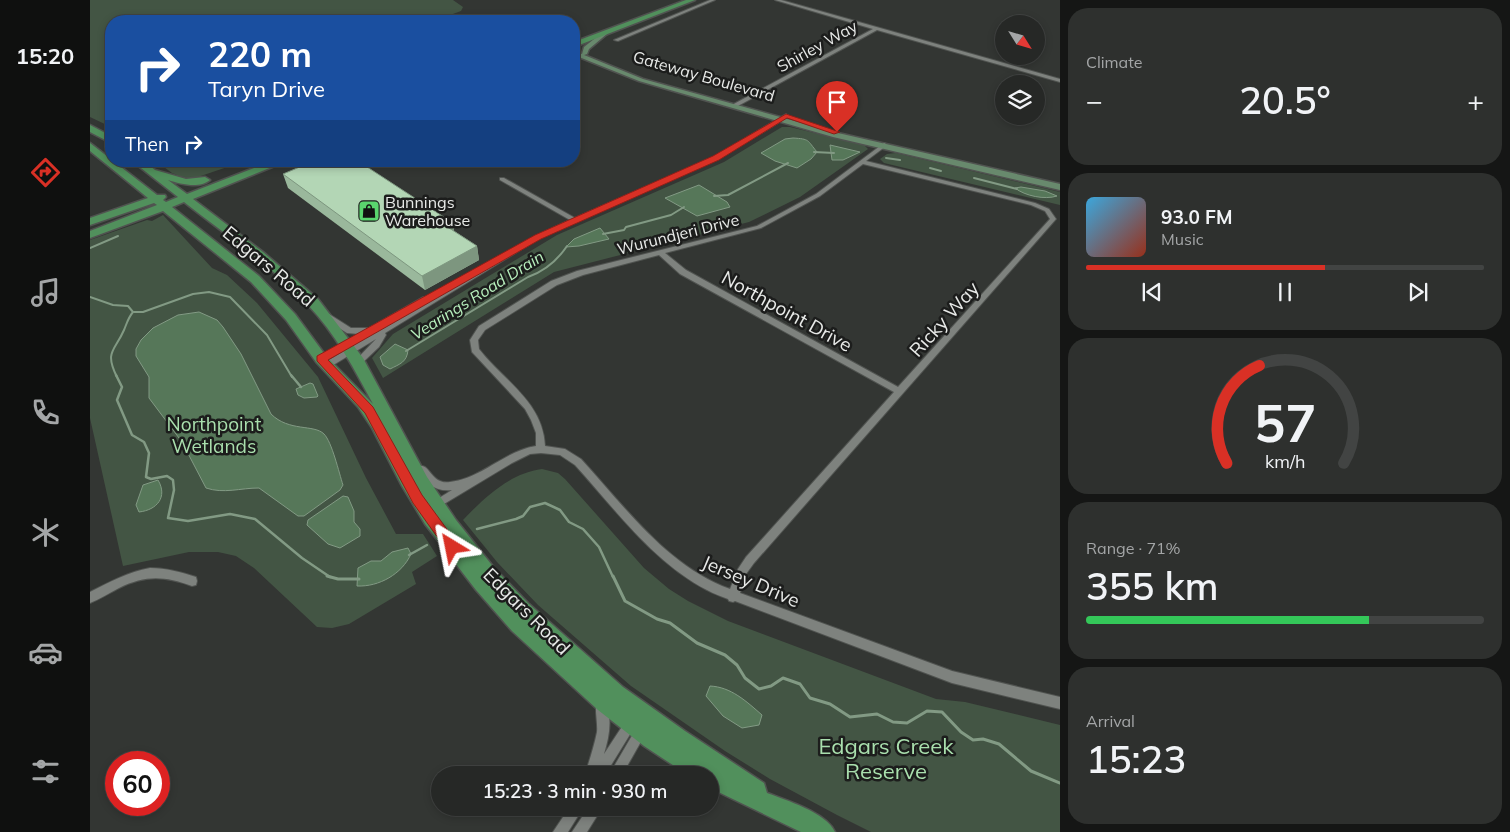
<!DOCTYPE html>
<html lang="en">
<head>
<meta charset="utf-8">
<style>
	:root { --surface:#262826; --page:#2e302e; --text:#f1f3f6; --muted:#a4a6a7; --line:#424443; --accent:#d93025 }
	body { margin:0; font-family:Mulish,sans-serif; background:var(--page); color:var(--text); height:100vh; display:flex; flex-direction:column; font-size:19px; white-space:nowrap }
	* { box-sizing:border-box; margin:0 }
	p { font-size:16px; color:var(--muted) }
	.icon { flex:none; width:28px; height:28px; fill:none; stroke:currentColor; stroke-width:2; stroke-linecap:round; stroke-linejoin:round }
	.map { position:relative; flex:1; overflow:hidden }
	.details { display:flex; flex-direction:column; gap:8px; padding:8px; background:#151615; width:450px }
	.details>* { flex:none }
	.top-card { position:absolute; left:15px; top:15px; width:475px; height:152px; border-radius:20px; box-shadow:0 2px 8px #0003,0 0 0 1px var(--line); background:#1a4fa0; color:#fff; overflow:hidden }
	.needle { width:32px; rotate:127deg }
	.fabs { position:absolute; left:905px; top:15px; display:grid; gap:10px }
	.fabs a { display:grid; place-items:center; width:50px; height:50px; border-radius:50%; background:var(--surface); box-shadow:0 2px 8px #0003,0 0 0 1px var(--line); font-size:25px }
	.speed { position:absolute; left:15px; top:751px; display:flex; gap:10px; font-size:25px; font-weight:700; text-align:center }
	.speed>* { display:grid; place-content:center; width:65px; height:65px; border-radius:50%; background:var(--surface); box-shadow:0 2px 8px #0003,0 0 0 1px var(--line); line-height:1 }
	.speed .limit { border:8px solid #d22; background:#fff; color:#111 }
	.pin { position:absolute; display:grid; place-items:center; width:42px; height:42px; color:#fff; margin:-51px -21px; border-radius:50% 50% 50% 0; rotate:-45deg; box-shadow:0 0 5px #0007 }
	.pin .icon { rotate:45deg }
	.me { position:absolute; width:55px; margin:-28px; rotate:325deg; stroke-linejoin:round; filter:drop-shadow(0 0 4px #0008) }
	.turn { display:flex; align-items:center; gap:18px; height:105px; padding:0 20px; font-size:22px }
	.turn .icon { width:65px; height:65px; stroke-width:2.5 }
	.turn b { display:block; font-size:35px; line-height:42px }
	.then { display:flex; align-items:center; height:48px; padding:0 20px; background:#0003; gap:10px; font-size:19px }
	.big { font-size:38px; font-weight:600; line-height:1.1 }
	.details .tile { flex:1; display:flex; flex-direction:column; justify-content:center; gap:8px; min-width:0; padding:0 18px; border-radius:20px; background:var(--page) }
	.details .dial { align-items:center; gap:0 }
	.dial svg { height:130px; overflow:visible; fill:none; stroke:var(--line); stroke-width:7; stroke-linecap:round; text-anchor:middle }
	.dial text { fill:var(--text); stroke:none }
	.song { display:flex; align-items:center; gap:15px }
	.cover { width:60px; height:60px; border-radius:8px; background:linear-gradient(135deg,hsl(200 70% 55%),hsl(10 70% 35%)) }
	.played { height:5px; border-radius:2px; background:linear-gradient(90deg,var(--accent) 60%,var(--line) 60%) }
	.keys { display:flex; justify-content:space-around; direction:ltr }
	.heat { display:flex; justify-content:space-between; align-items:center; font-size:28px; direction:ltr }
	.charge { height:8px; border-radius:4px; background:linear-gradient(90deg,#34c759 71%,var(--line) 0) }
	.trip { position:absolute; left:341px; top:766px; width:288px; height:50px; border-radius:25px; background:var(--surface); box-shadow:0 2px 8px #0003,0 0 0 1px var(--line); font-weight:600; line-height:50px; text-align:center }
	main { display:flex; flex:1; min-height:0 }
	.tabs { display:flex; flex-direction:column; width:90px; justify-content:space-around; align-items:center; background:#0f100f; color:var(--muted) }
	.tabs .icon { width:35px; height:35px }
	.tabs .active { color:var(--accent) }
	.tabs b { font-size:22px; color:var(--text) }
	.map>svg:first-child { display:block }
</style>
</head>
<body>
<main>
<nav class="tabs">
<b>15:20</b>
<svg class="icon active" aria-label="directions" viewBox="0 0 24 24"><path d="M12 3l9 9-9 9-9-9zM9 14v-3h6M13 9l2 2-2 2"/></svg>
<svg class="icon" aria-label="music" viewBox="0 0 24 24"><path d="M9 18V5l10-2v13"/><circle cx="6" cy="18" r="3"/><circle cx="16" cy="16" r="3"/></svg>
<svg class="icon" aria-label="phone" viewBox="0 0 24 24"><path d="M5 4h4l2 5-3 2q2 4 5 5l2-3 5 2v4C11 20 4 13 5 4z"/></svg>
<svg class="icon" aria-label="climate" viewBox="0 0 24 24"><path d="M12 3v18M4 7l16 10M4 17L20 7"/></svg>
<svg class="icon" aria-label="car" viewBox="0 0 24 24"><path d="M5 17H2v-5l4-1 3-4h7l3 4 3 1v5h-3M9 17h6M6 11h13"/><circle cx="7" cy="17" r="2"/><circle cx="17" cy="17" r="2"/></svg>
<svg class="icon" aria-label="filters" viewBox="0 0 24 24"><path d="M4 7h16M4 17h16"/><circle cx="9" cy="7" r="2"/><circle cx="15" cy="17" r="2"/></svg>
</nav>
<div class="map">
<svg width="970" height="832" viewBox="0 0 970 832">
	<rect width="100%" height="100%" fill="#333633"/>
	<g fill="#435544">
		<path d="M0,0h363l10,7 -2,4 -19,7 6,3h-337v106l-21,-10z"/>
		<path d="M692,127h8l74,18 4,4 -68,48 -51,25 -195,50 -171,106 -11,-20 21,-24 164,-99 167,-73z"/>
		<path d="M806,153l164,39v13l-176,-42 -4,-4 7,-5z"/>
		<path d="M66,161h89l-56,19 -17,-7z"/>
		<path d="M73,215l49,53 15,7 30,28 61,74 48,101 30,56h27l14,22 -25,16 4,12 -67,40 -17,4 -15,-1 -63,-59 -18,-12 -18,-4h-29l-66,14 -33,-148v-178l57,-20 5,1z"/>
		<path d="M452,469l16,4 7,6 79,89 25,21 19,12 40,20 208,78 29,3 95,23v107h-189l-34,-17 -67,-36 -45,-28 -94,-65 -93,-81 -41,-43 -34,-42c21,-22 47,-47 79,-51z"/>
	</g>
	<g fill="#567759" stroke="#829a84">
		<path d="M703,138c17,1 14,2 24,14l-6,7 -14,9 -22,-7 -14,-8 24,-14z"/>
		<path d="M740,145l30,7 -17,8h-11z"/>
		<path d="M609,185l28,17 3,5 -33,9 -32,-18z"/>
		<path d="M931,187l24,4 12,5c-12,4 -32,0 -42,-8z"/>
		<path d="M510,228l9,11 -30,7 -13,1 8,-8z"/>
		<path d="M109,312l18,8 6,7 18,27 30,60c18,18 43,10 53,20 8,8 15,39 19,51l-3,5 -36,26h-6l-39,-28c-19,0 -35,6 -53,0l-24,-46 -33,-44v-21l-13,-21v-7l5,-9 12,-12 25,-13z"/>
		<path d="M305,344l13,6c-1,12 -8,14 -18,19l-7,-4 -3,-8z"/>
		<path d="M220,383l3,1 5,12 -1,1 -13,1 -6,-3 -2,-6z"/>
		<path d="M68,480c10,17 -1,30 -19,32l-3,-7 7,-20z"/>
		<path d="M253,496l5,1 6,14v11l6,7v7l-20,12 -12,-4 -21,-19 1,-5z"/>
		<path d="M318,548l3,6c-9,20 -32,33 -54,32l1,-18 13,-7h10l11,-9z"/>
		<path d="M620,686c21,1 36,15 52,29l-3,10 -17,3 -19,-12 -17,-20z"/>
	</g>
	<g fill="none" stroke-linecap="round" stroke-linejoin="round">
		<g stroke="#829a84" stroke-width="2">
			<path d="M724,152l20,1"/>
			<path d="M796,158l14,2"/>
			<path d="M840,168l11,3"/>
			<path d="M884,178l43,11"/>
			<path d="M624,196l14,-1 60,-32"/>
			<path d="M513,234l21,-4 2,-3 45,-12 13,-8"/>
			<path d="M0,248l28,-12"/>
			<path d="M0,297l23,8 15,1 5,6c-5,6 -6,11 -9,18 -9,21 -20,21 -7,47"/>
			<path d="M44,312h9l50,-18 16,-2 21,5 37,38 25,42"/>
			<path d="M316,351l122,-74c17,-6 29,-16 39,-31"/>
		</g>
		<g stroke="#829a84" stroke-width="2.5">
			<path d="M26,375l6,12 -5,13 15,35 12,7 5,11 -3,24 5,2 16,-3 6,4 1,10 -6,28 20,3 42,-7 25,5 47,39 28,19"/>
			<path d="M201,375l10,12"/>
			<path d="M387,529l39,-10 7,-3 7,-9 15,-4 15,7 9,12 14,7 16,18 14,30"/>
			<path d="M319,555l18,-10"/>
		</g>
		<g stroke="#829a84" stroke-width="3">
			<path d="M237,576l11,3h21"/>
			<path d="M523,576l12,25 32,18 13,4 27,20 28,12 12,10 8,13 14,11 12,-3 12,-8 17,6 10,14 20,6 20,13 27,-3 16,8 14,1 20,-12 15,1 19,20 12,8 10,-1 16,5 32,27 29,12"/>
		</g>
		<g stroke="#505350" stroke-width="2">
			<g id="street">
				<path d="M620,0h5l-97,41 -4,-1z"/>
				<path d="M685,0h6l279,79v3l-183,-52 -141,77h-4v-2l141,-76z"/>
				<path d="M696,114l3,2 -1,1 -70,42 -178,79 -155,95 1,2 -7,12 -18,17 -3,1 -4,-3 22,-23 -46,28h-6l-1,-2 1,-2 78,-47 -78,45h-6l-1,-2 1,-2 41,-23 -12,-1 -24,-15 -1,-2 1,-2h6l22,14h18l54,-31h6v3l107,-64 34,-16 -70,-40v-2h4l71,40 139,-61z"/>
				<path d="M794,143l2,1v2l-20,15 169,42 14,6 7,10 -302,344 -8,11 -6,19 212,78 108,26v12l-108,-26 -217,-82 -2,1 -4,-1 -1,-2c-7,-3 -14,-5 -21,-9 -53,-27 -93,-82 -132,-125l-15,-10 -19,-2 -11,1 -18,9 -78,47 -3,-1 -2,-3 2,-3 21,-13c-17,2 -27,-7 -35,-21l2,-3c11,-3 12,19 31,16 33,-4 54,-31 86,-36v-13l-5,-13 -6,-11 -53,-57 -2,-12 9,-14 72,-45 26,-10 180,-45 59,-32zM773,164l168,41 14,6 5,8 -152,168 -212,-117 -21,-17 96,-25 59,-32zM569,255l21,19 214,118 -148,165 -8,12 -8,20c-63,-23 -105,-82 -149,-130l-16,-10 -20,-3c-2,-44 -41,-65 -66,-97l-1,-9 7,-10 72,-45 26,-10z"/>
				<path d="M60,568c16,0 31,4 46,9l1,4 -1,4 -4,1c-28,-10 -46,-11 -73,2 -10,5 -19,11 -29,15v-11c20,-10 38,-20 60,-24z"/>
				<path d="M511,699l4,2c8,18 4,36 -1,53l23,-35 4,-2 4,2 2,4 -32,52h-20c4,-14 9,-28 12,-43 1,-9 -3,-25 0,-31z"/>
				<path d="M551,725l4,2 2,4 -25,44h-13l28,-48z"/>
				<path d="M479,808h14l-15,24h-15z"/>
				<path d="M498,808h14l-15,24h-15z"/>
			</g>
		</g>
		<g stroke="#505350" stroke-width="3">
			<path id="secondary" d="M513,32l5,1 -19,16 -2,5 -3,1 59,24 195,54 222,51v6l-227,-53 -194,-56 -65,-26v-4l8,3 2,-7z"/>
		</g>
		<g stroke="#505350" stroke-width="3">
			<g id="primary">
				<path d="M596,0h9l-121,47v-5z"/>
				<path d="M0,125l21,11v7l-21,-11z"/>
				<path d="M0,143l67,52h8l1,2 -3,3 3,2 12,-5 -46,-36h12l11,9 31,9 19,-2 5,3c-11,9 -29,4 -42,0l19,14 85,-33h15l-94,38 70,53 55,47 45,59 64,119 29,43 39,49 33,34 95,84 62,44 79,52 3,10c18,7 59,19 68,39h-34l-91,-44v-13h-22l-44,-29 -46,-36 -86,-79 -36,-41 -51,-66 -23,-38 -30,-58 -14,-21 -42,-45 -30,-42 -35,-38 -88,-71 -73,27v-7l67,-26 -3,-2 -64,22v-7l58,-20 -58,-47zM94,202c42,33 88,64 124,103 27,28 47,65 65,99l-47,-48 -31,-42 -36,-38 -87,-69z"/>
			</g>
		</g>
		<use href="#street" fill="#7e827e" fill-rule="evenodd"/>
		<use href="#secondary" fill="#68896d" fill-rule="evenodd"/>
		<use href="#primary" fill="#51905c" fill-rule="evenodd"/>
	</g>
	<path fill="#9ab89c" d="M193,174l171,57 23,15 2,14 -54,30 -137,-102z"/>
	<g fill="#7d967f">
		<path d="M363,223l2,13 -9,-10z"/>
		<path d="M387,246l2,14 -54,30 -3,-14z"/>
	</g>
	<path fill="#b3d6b5" stroke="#7d967f" d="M224,161h44l95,62 -7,3 31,20 -55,30 -139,-102z"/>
	<path fill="#d93025" stroke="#8d1f18" d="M696,114l54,18 -6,2 -47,-16 -68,42 -178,79 -213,121 45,47 49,88 35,48 2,4 -2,5 -5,1 -4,-1 -35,-49 -48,-90 -48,-52v-5l218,-121 178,-79z"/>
	<defs>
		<g id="shop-square" transform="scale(1.125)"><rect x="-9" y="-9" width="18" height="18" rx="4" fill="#5ad56e" stroke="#1c1d1c"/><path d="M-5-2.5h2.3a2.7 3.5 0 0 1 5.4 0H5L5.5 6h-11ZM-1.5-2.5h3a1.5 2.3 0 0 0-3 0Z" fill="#111"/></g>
	</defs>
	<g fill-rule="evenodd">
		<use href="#shop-square" x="279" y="211"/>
	</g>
	<g text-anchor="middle" stroke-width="5" stroke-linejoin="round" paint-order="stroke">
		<g font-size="16" fill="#e8eae8" stroke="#1c1d1c">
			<text transform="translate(727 46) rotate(-29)" y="6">Shirley Way</text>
			<text transform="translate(614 76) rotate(16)" y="6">Gateway Boulevard</text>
			<text transform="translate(588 234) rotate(-14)" y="6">Wurundjeri Drive</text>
		</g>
		<g font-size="16" fill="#e8eae8" stroke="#1c1d1c" text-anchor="start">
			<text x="295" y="208">Bunnings<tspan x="295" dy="18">Warehouse</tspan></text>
		</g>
		<g font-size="16" font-style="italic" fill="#b8f0bd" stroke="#1c1d1c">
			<text transform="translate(387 295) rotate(-32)" y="6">Vearings Road Drain</text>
		</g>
		<g font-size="19" fill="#e8eae8" stroke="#1c1d1c">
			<text transform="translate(179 266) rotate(40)" y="7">Edgars Road</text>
			<text transform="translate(697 311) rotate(29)" y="7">Northpoint Drive</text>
			<text transform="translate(854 319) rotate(-48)" y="7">Ricky Way</text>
			<text transform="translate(661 581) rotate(23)" y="7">Jersey Drive</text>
			<text transform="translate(437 611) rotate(45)" y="7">Edgars Road</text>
		</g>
		<g font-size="19" fill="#a9dfad" stroke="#1c1d1c">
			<text x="124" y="431">Northpoint<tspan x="124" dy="22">Wetlands</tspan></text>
		</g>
		<g font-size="22" fill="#a9dfad" stroke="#1c1d1c">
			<text x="796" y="754">Edgars Creek<tspan x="796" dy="25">Reserve</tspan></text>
		</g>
	</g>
</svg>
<div class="fabs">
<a><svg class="needle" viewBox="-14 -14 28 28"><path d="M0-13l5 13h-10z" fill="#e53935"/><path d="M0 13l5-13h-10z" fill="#a4a6a7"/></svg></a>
<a><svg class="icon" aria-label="layers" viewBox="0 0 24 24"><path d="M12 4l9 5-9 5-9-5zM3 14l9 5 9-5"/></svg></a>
</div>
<div class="speed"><div class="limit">60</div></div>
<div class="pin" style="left:747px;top:132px;background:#d93025"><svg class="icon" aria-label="arrive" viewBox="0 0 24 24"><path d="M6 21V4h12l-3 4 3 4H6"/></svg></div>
<svg class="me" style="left:362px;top:547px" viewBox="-20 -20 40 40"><path d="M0-17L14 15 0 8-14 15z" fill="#d93025" stroke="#fff" stroke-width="4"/></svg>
<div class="trip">15:23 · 3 min · 930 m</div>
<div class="top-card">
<div class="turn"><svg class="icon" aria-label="right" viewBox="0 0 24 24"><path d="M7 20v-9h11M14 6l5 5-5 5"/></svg><div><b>220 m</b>Taryn Drive</div></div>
<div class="then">Then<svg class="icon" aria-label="right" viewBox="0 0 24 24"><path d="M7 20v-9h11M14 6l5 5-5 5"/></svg></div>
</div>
</div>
<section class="details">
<div class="tile"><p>Climate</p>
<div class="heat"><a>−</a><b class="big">20.5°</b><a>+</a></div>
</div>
<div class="tile">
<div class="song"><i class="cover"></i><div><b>93.0 FM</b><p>Music</p></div></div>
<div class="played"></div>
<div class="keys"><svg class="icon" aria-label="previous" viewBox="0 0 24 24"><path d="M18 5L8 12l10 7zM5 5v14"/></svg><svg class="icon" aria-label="pause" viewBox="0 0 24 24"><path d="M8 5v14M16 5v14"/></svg><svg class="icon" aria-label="next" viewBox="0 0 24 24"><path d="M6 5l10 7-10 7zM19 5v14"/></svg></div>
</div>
<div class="tile dial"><svg viewBox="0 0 100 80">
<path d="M14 69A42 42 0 1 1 86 69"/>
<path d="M14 69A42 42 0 0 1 34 9" stroke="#d93025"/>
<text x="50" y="56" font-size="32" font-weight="700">57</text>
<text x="50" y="72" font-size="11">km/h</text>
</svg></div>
<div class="tile"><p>Range · 71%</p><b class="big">355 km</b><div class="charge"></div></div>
<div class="tile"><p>Arrival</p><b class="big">15:23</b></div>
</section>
</main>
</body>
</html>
